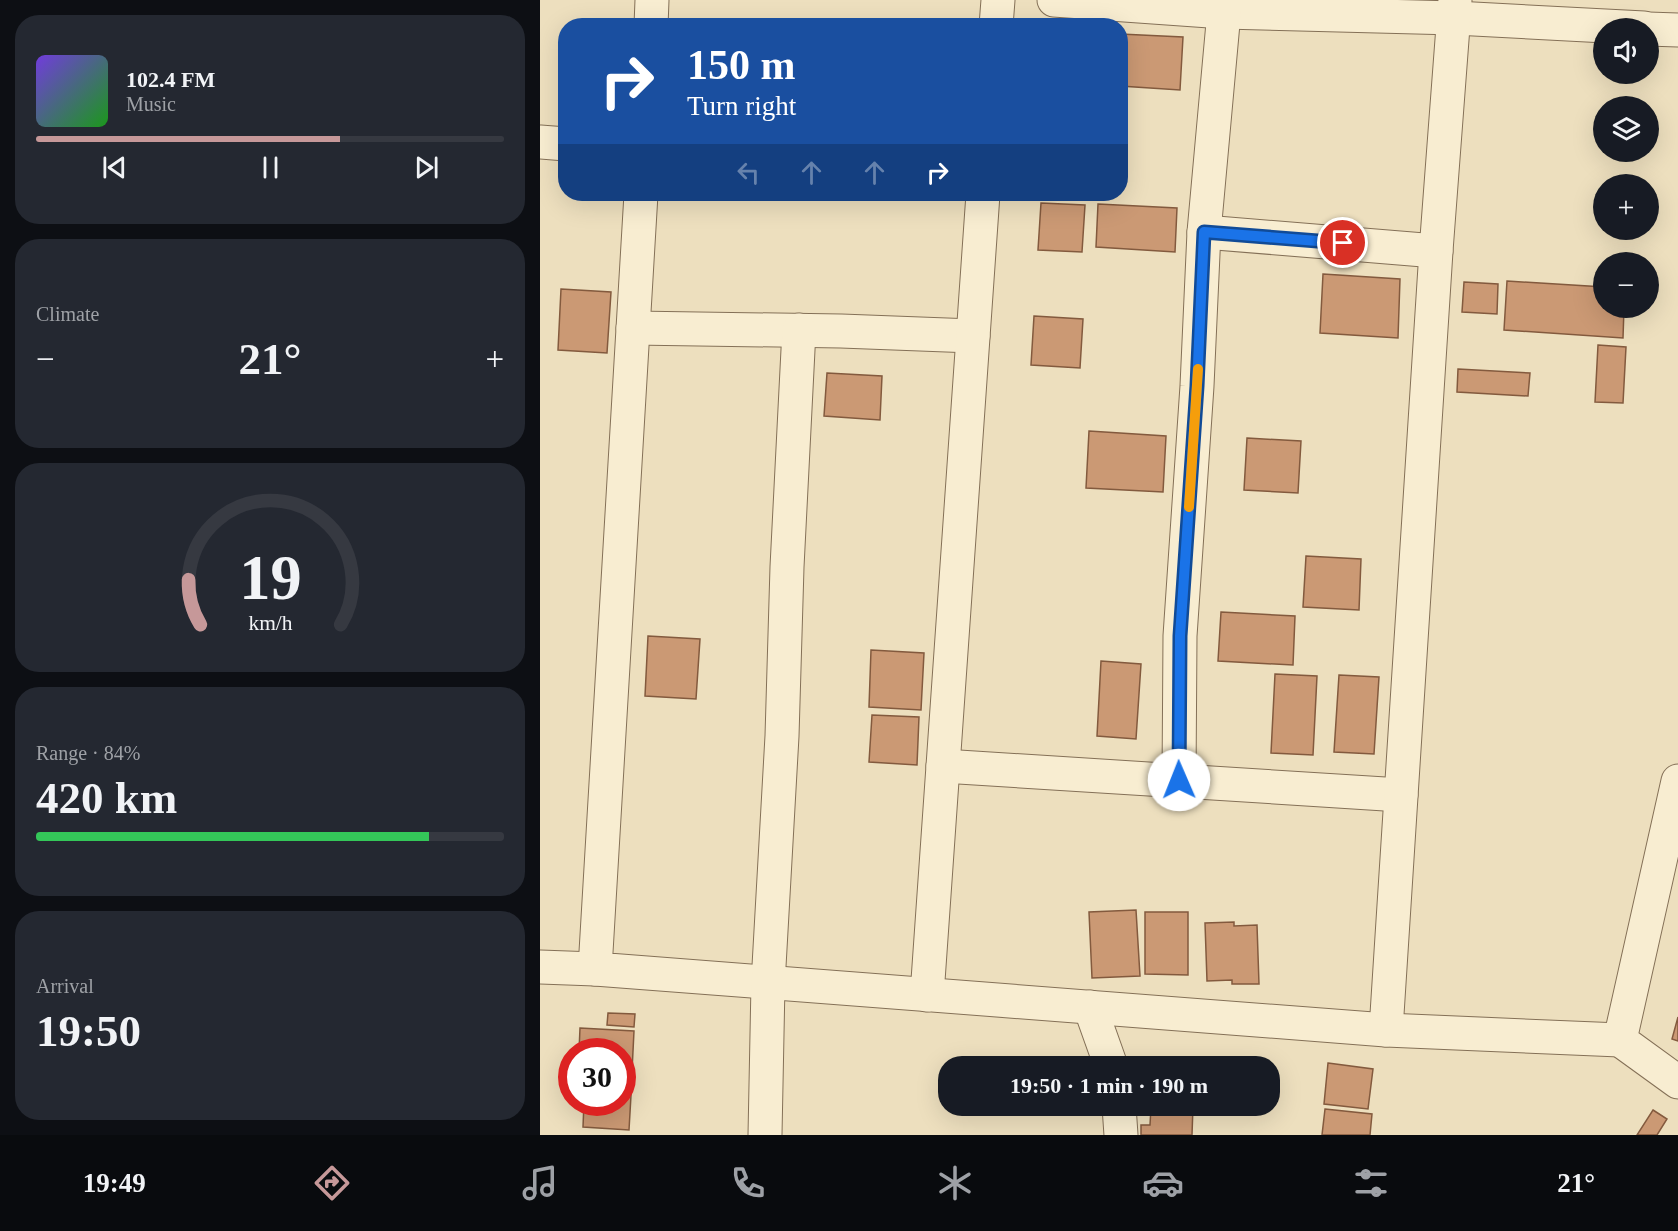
<!DOCTYPE html>
<html lang="en">
<head>
<meta charset="utf-8">
<style>
	:root { --surface:#171b24; --page:#242831; --text:#f1f3f6; --muted:#9ea1a6; --line:#363941; --accent:#c69899 }
	body { margin:0; font-family:"Times New Roman",serif; background:var(--page); color:var(--text); height:100vh; display:flex; flex-direction:column; font-size:22px; white-space:nowrap }
	* { box-sizing:border-box; margin:0 }
	p { font-size:20px; color:var(--muted) }
	.icon { flex:none; width:33px; height:33px; fill:none; stroke:currentColor; stroke-width:2; stroke-linecap:round; stroke-linejoin:round }
	.map { position:relative; flex:1; overflow:hidden }
	.drawer { display:flex; flex-direction:column; gap:15px; padding:15px; background:#0d0f14; width:540px }
	.drawer>* { flex:none }
	.guide { position:absolute; left:18px; top:18px; width:570px; height:183px; border-radius:24px; box-shadow:0 6px 24px #0002; background:#1a4fa0; color:#fff; overflow:hidden }
	.tools { position:absolute; left:1053px; top:18px; display:grid; gap:12px }
	.tools a { display:grid; place-items:center; width:66px; height:66px; border-radius:50%; background:var(--surface); box-shadow:0 6px 24px #0002; font-size:30px }
	.speed { position:absolute; left:18px; top:1038px; display:flex; gap:12px; font-size:30px; font-weight:700; text-align:center }
	.speed>* { display:grid; place-content:center; width:78px; height:78px; border-radius:50%; background:var(--surface); box-shadow:0 6px 24px #0002; line-height:1 }
	.speed .limit { border:9px solid #d22; background:#fff; color:#111 }
	.pin { position:absolute; display:grid; place-items:center; width:51px; height:51px; color:#fff; margin:-26px; border:3px solid #fff; border-radius:50%; box-shadow:0 2px 6px #0007 }
	.me { position:absolute; width:66px; margin:-33px; rotate:359deg; stroke-linejoin:round; filter:drop-shadow(0 0 4px #0008) }
	.turn { display:flex; align-items:center; gap:21px; height:126px; padding:0 30px; font-size:27px }
	.turn .icon { width:78px; height:78px; stroke-width:2.5 }
	.turn b { display:block; font-size:42px; line-height:51px }
	.lanes { display:flex; align-items:center; height:57px; padding:0 30px; background:#0003; justify-content:center; gap:30px; direction:ltr }
	.lanes .off { opacity:.35 }
	.big { font-size:45px; font-weight:700; line-height:1.1 }
	.drawer .tile { flex:1; display:flex; flex-direction:column; justify-content:center; gap:9px; min-width:0; padding:0 21px; border-radius:24px; background:var(--page) }
	.drawer .dial { align-items:center; gap:0 }
	.dial svg { height:156px; overflow:visible; fill:none; stroke:var(--line); stroke-width:7; stroke-linecap:round; text-anchor:middle }
	.dial text { fill:var(--text); stroke:none }
	.song { display:flex; align-items:center; gap:18px }
	.cover { width:72px; height:72px; border-radius:9px; background:linear-gradient(135deg,hsl(260 70% 55%),hsl(120 70% 35%)) }
	.played { height:6px; border-radius:3px; background:linear-gradient(90deg,var(--accent) 65%,var(--line) 65%) }
	.keys { display:flex; justify-content:space-around; direction:ltr }
	.heat { display:flex; justify-content:space-between; align-items:center; font-size:33px; direction:ltr }
	.charge { height:9px; border-radius:4px; background:linear-gradient(90deg,#34c759 84%,var(--line) 0) }
	.trip { position:absolute; left:398px; top:1056px; width:342px; height:60px; border-radius:24px; background:var(--surface); box-shadow:0 6px 24px #0002; font-weight:700; line-height:60px; text-align:center }
	.tabs { display:flex; height:96px; justify-content:space-around; align-items:center; background:#090b0e; color:var(--muted) }
	.tabs .icon { width:42px; height:42px }
	.tabs .on { color:var(--accent) }
	.tabs b { font-size:27px; color:var(--text) }
	main { display:flex; flex:1; min-height:0 }
	.map>svg:first-child { display:block }
</style>
</head>
<body>
<main>
<section class="drawer">
<div class="tile">
<div class="song"><i class="cover"></i><div><b>102.4 FM</b><p>Music</p></div></div>
<div class="played"></div>
<div class="keys"><svg class="icon" aria-label="previous" viewBox="0 0 24 24"><path d="M18 5L8 12l10 7zM5 5v14"/></svg><svg class="icon" aria-label="pause" viewBox="0 0 24 24"><path d="M8 5v14M16 5v14"/></svg><svg class="icon" aria-label="next" viewBox="0 0 24 24"><path d="M6 5l10 7-10 7zM19 5v14"/></svg></div>
</div>
<div class="tile"><p>Climate</p>
<div class="heat"><a>−</a><b class="big">21°</b><a>+</a></div>
</div>
<div class="tile dial"><svg viewBox="0 0 100 80">
<path d="M14 69A42 42 0 1 1 86 69"/>
<path d="M14 69A42 42 0 0 1 8 46" stroke="#c69899"/>
<text x="50" y="56" font-size="32" font-weight="700">19</text>
<text x="50" y="72" font-size="11">km/h</text>
</svg></div>
<div class="tile"><p>Range · 84%</p><b class="big">420 km</b><div class="charge"></div></div>
<div class="tile"><p>Arrival</p><b class="big">19:50</b></div>
</section>
<div class="map">
<svg width="1138" height="1135" viewBox="0 0 1138 1135">
	<rect width="100%" height="100%" fill="#eddfbe"/>
	<g fill="#cb9974" stroke="#835a3e" stroke-width="1.5">
		<path d="M580,34l63,3 -3,53 -60,-4z"/>
		<path d="M501,203l44,2 -3,47 -44,-2z"/>
		<path d="M558,204l79,4 -2,44 -79,-5z"/>
		<path d="M783,274l77,5 -2,59 -78,-5z"/>
		<path d="M967,281l97,6v21h20l-1,30 -119,-8z"/>
		<path d="M924,282l34,2 -1,30 -35,-2z"/>
		<path d="M21,289l50,3 -4,61 -49,-3z"/>
		<path d="M494,316l49,3 -3,49 -49,-3z"/>
		<path d="M1058,345l28,2 -3,56 -28,-1z"/>
		<path d="M918,369l72,4 -2,23 -71,-4z"/>
		<path d="M287,373l55,3 -2,44 -56,-4z"/>
		<path d="M549,431l77,5 -3,56 -77,-4z"/>
		<path d="M707,438l54,3 -3,52 -54,-3z"/>
		<path d="M766,556l55,3 -2,51 -56,-3z"/>
		<path d="M681,612l74,4 -2,49 -75,-4z"/>
		<path d="M108,636l52,3 -4,60 -51,-3z"/>
		<path d="M331,650l53,3 -3,57 -52,-3z"/>
		<path d="M561,661l40,3 -5,75 -39,-3z"/>
		<path d="M735,674l42,2 -4,79 -42,-2z"/>
		<path d="M799,675l40,2 -5,77 -40,-2z"/>
		<path d="M332,715l47,2 -2,48 -48,-3z"/>
		<path d="M596,910l4,66 -48,2 -3,-66z"/>
		<path d="M605,912h43v63l-43,-1z"/>
		<path d="M694,922v4l23,-1 2,59h-27v-4l-25,1 -2,-58z"/>
		<path d="M68,1013l27,1 -1,13 -27,-2z"/>
		<path d="M1138,1017v24l-6,-2z"/>
		<path d="M40,1028l54,3 -2,40h-10v-19h-43z"/>
		<path d="M788,1063l45,6 -5,40 -44,-5z"/>
		<path d="M82,1077l10,1 -3,52 -46,-3 1,-25h38z"/>
		<path d="M637,1106h16l-1,29h-51v-10h9l1,-18 26,2z"/>
		<path d="M785,1109l47,5 -2,21h-48z"/>
		<path d="M1113,1110l14,9 -10,16h-20z"/>
	</g>
	<g fill="none" stroke-linecap="round" stroke-linejoin="round">
		<g stroke="#847057" stroke-width="35">
			<g id="minor">
				<path d="M514,0l170,12 231,6 189,10"/>
				<path d="M111,26l1,-26"/>
				<path d="M456,26l2,-26"/>
				<path d="M1108,29l30,1"/>
				<path d="M0,142l26,2"/>
				<path d="M101,194l-46,775 791,61 234,10"/>
				<path d="M664,232l232,19"/>
				<path d="M93,328l208,3 132,5"/>
				<path d="M403,766l458,29"/>
				<path d="M639,780l1,-144 17,-250 7,-154 20,-220"/>
				<path d="M1138,781l-58,259 58,42"/>
				<path d="M0,967l55,2"/>
				<path d="M387,995l56,-801"/>
				<path d="M550,1007l21,59"/>
				<path d="M846,1030l50,-779 19,-251"/>
				<path d="M579,1106l2,29"/>
				<path d="M225,1135l3,-151 14,-248 5,-169 12,-237"/>
			</g>
		</g>
		<use href="#minor" stroke="#f8edd1" stroke-width="33"/>
	</g>
	<g fill="none" stroke-linecap="round" stroke-linejoin="round">
		<g stroke="#114b97" stroke-width="15">
			<path id="route" d="M639,780l1,-144 17,-250 7,-154 139,11"/>
		</g>
		<use href="#route" stroke="#1a73e8" stroke-width="10"/>
		<path stroke="#f59e0b" stroke-width="10" d="M649,507l9,-138"/>
	</g>
</svg>
<div class="tools">
<a><svg class="icon" aria-label="sound" viewBox="0 0 24 24"><path d="M4 9h4l5-4v14l-5-4H4zM17 9q2 3 0 6"/></svg></a>
<a><svg class="icon" aria-label="layers" viewBox="0 0 24 24"><path d="M12 4l9 5-9 5-9-5zM3 14l9 5 9-5"/></svg></a>
<a>+</a>
<a>−</a>
</div>
<div class="speed"><div class="limit">30</div></div>
<div class="pin" style="left:803px;top:243px;background:#d93025"><svg class="icon" aria-label="arrive" viewBox="0 0 24 24"><path d="M6 21V4h12l-3 4 3 4H6"/></svg></div>
<svg class="me" style="left:639px;top:780px" viewBox="-20 -20 40 40"><circle r="19" fill="#fff"/><path d="M0-13L10 11 0 6-10 11z" fill="#1a73e8"/></svg>
<div class="trip">19:50 · 1 min · 190 m</div>
<div class="guide">
<div class="turn"><svg class="icon" aria-label="right" viewBox="0 0 24 24"><path d="M7 20v-9h11M14 6l5 5-5 5"/></svg><div><b>150 m</b>Turn right</div></div>
<div class="lanes"><svg class="icon off" aria-label="left" viewBox="0 0 24 24"><path d="M17 20v-9H6M10 6l-5 5 5 5"/></svg><svg class="icon off" aria-label="ahead" viewBox="0 0 24 24"><path d="M12 20V5M6 11l6-6 6 6"/></svg><svg class="icon off" aria-label="ahead" viewBox="0 0 24 24"><path d="M12 20V5M6 11l6-6 6 6"/></svg><svg class="icon" aria-label="right" viewBox="0 0 24 24"><path d="M7 20v-9h11M14 6l5 5-5 5"/></svg></div>
</div>
</div>
</main>
<nav class="tabs">
<b>19:49</b>
<svg class="icon on" aria-label="directions" viewBox="0 0 24 24"><path d="M12 3l9 9-9 9-9-9zM9 14v-3h6M13 9l2 2-2 2"/></svg>
<svg class="icon" aria-label="music" viewBox="0 0 24 24"><path d="M9 18V5l10-2v13"/><circle cx="6" cy="18" r="3"/><circle cx="16" cy="16" r="3"/></svg>
<svg class="icon" aria-label="phone" viewBox="0 0 24 24"><path d="M5 4h4l2 5-3 2q2 4 5 5l2-3 5 2v4C11 20 4 13 5 4z"/></svg>
<svg class="icon" aria-label="climate" viewBox="0 0 24 24"><path d="M12 3v18M4 7l16 10M4 17L20 7"/></svg>
<svg class="icon" aria-label="car" viewBox="0 0 24 24"><path d="M5 17H2v-5l4-1 3-4h7l3 4 3 1v5h-3M9 17h6M6 11h13"/><circle cx="7" cy="17" r="2"/><circle cx="17" cy="17" r="2"/></svg>
<svg class="icon" aria-label="filters" viewBox="0 0 24 24"><path d="M4 7h16M4 17h16"/><circle cx="9" cy="7" r="2"/><circle cx="15" cy="17" r="2"/></svg>
<b>21°</b>
</nav>
</body>
</html>
